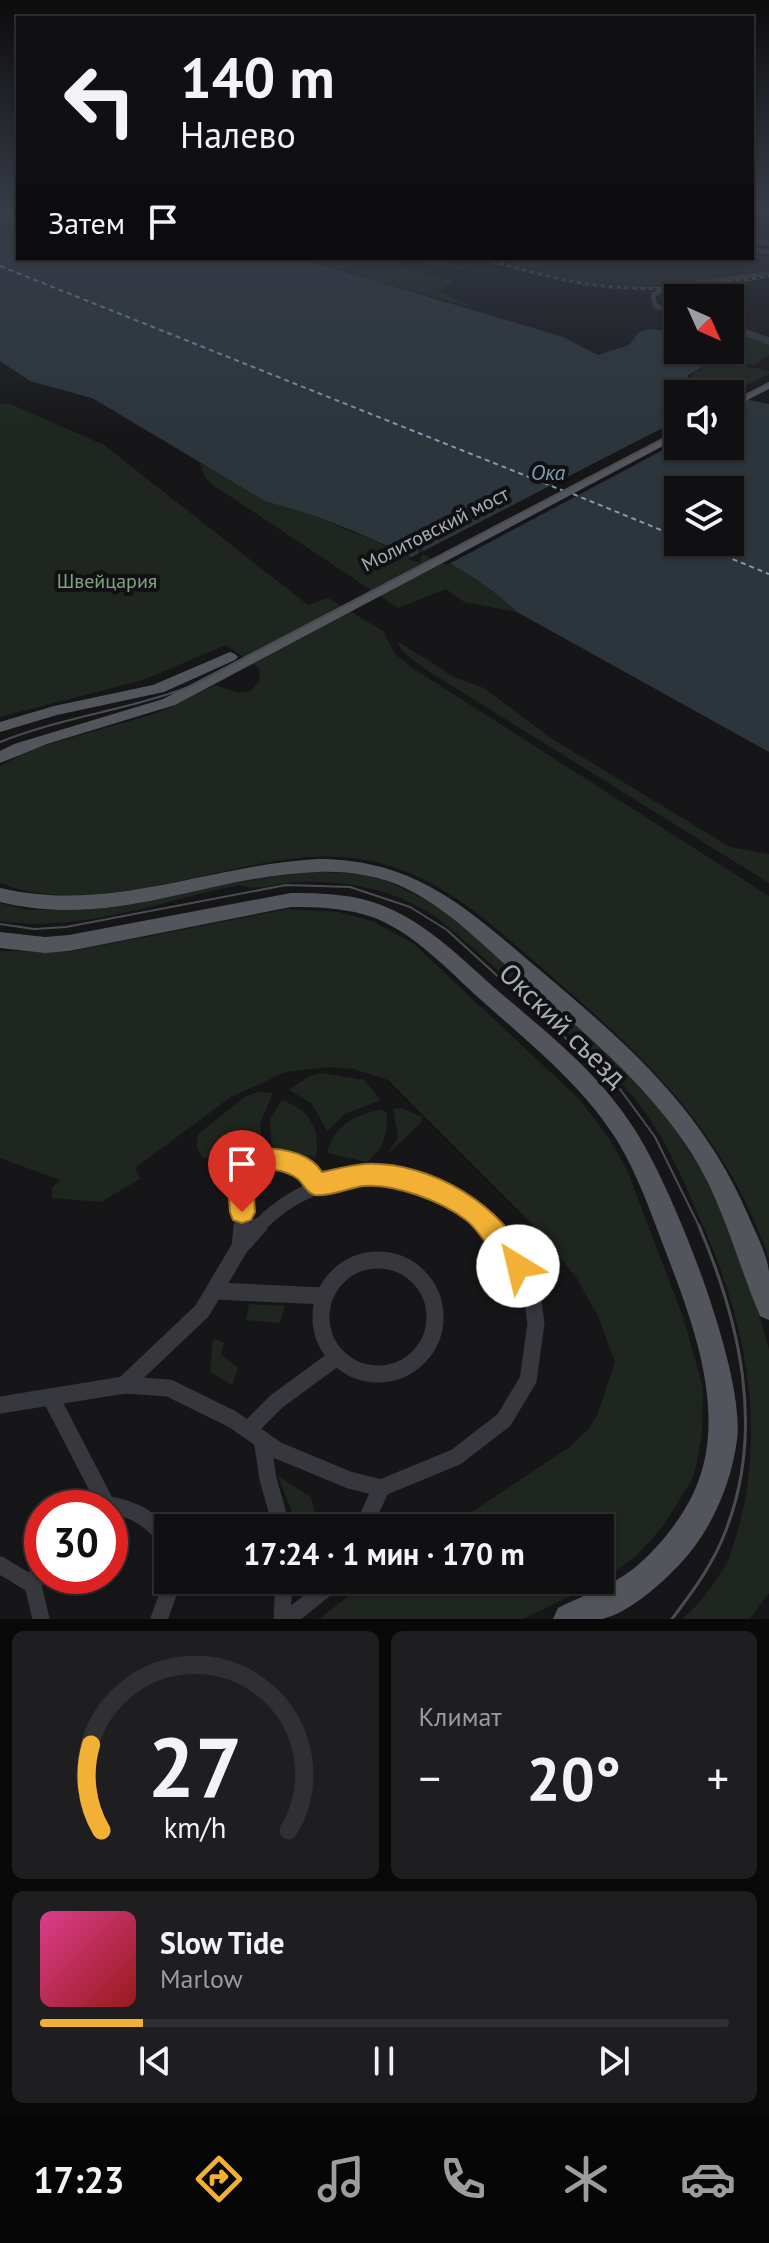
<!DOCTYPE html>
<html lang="ru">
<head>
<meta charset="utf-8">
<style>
	:root { --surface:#101012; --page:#1e1e20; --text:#f1f3f6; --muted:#9c9d9f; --line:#303032; --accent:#f2b134 }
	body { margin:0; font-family:"PT Sans",sans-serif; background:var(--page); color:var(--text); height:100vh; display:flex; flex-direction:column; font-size:30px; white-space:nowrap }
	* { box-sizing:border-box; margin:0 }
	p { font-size:26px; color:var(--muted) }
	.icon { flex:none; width:44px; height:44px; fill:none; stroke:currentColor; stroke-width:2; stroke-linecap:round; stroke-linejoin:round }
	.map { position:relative; height:1619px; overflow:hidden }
	.side { display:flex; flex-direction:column; gap:12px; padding:12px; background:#09090a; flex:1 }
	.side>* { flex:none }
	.banner { position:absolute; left:16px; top:16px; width:738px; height:244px; border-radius:0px; box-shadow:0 2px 6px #0004,0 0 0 2px var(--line); background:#101012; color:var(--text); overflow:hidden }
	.needle { width:52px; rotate:135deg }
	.tools { position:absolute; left:664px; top:284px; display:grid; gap:16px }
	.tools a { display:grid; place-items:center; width:80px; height:80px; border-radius:0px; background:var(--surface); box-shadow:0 2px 6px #0004,0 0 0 2px var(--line); font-size:40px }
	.speed { position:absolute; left:24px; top:1490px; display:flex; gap:16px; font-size:40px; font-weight:700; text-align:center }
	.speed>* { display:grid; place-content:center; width:104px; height:104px; border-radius:50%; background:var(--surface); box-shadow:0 2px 6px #0004,0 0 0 2px var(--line); line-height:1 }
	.speed .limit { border:12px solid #d22; background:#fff; color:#111 }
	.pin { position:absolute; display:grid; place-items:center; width:68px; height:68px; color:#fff; margin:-82px -34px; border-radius:50% 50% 50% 0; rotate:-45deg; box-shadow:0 0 8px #0007 }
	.pin .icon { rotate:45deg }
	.me { position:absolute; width:88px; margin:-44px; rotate:324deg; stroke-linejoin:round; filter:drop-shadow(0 0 6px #0008) }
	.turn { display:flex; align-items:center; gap:28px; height:168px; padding:0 32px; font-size:36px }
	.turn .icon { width:104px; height:104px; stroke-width:2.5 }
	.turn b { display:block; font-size:56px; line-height:68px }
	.then { display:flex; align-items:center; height:76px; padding:0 32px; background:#0003; gap:16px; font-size:30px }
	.big { font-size:60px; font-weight:700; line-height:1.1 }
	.side .widget { flex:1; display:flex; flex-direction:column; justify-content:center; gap:12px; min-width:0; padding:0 28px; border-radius:12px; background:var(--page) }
	.side .dial { align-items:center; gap:0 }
	.dial svg { height:208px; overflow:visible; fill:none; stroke:var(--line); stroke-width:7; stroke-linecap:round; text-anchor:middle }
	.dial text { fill:var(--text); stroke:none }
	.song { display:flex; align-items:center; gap:24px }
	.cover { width:96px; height:96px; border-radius:12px; background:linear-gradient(135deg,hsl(330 70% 55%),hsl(0 70% 35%)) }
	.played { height:8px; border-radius:4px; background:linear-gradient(90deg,var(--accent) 15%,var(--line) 15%) }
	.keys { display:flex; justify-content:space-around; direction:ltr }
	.heat { display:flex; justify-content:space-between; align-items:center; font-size:44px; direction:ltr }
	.side .tiles { flex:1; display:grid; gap:12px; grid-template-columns:1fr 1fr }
	.widget:last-child { grid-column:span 2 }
	.trip { position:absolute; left:154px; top:1514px; width:460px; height:80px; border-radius:0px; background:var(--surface); box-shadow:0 2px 6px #0004,0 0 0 2px var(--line); font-weight:700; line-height:80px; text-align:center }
	.dock { display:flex; height:128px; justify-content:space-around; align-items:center; background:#060607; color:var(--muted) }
	.dock .icon { width:56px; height:56px }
	.dock .current { color:var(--accent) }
	.dock b { font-size:36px; color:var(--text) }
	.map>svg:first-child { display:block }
</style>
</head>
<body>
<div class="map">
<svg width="769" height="1619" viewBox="0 0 769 1619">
	<rect width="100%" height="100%" fill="#161618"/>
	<path fill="#222225" d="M756,255l13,2v16l-59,10 -69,4 -62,-5 -84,-23 257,-1z"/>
	<g fill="#1e261f">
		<path d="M306,258h116l47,9 -9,2 -60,-10 -5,2 5,5 53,15 -14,10 37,17 -94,-25z"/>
		<path d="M730,328l39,14v13l-13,9 -18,1 31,6v3l-39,20 -36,-10 -5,-4 3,-6 31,-16 -5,-8h12z"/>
		<path d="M8,403l96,42 204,160 20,-7 55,33 12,23 16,13 358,229v363c-43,-126 -121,-199 -218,-283 -75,-65 -135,-126 -241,-119 -99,7 -215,63 -310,26v-117l32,-17 125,-36 58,-28 23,8 13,-2 9,-11 -1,-12 -33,-23 -83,35 -143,37v-313z"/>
		<path d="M200,463l32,15 35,24 30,7 122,50 -2,-11c39,17 69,35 100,64l-53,-10 -18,-13 -48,19 -185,-123 -8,-8z"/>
		<path d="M397,641l59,37 28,10 67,50 179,109 39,7v29l-344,-214 -23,-18z"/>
		<path d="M302,871l60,3 25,7 48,23 165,141 50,50 27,38 24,36 27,57 24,63 17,61v243l-19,26h-68c19,-15 32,-36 45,-56 42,-108 25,-224 -21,-330 -20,-47 -39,-94 -71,-134 -25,-31 -58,-57 -88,-84 -37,-33 -74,-69 -114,-100 -42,-27 -89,-35 -138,-33 -17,1 -40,10 -56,3 -80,16 -155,48 -239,36v-18l27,7h56z"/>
		<path d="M288,909l51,3 33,9 41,22 165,155 31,40 18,32 56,147 20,71 -1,47 -8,41 -30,49 -27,30 -32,24 -82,40h-204l50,-39h231v-52h-152l123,-82 18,-17 9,-16 17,-51 -17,-46 -22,-39 -45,-54 -143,-143 -34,-11 -25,-2 -43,5 -55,25 -96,71 5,11 -39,23 -49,-4v-10l8,-8 -60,-22v-207l68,1z"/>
		<path d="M322,1073l42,7 17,20 -36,14 -18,17 -15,-27 -23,-14 20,-14z"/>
		<path d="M258,1092l15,1 -13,30 2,22c-21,-3 -39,4 -59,14l-7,-14 2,-11 48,-38z"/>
		<path d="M282,1100c27,10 39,28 34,57l-44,-7 -2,-31z"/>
		<path d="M401,1108l21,9 -1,6 -35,32 12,-17 -5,-29z"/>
		<path d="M381,1109l6,4c1,18 -4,38 -20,49l-40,-9c6,-28 29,-38 54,-44z"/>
		<path d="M249,1304l36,2 -5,17 -34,-3z"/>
		<path d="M213,1339l11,3 -3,13 17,13 -6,17 -22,-13z"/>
		<path d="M278,1476l33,21 8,31h-25l-3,-19z"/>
	</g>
	<path fill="#2c353c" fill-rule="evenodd" d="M0,207h18v51h280l265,79 35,18 31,-10 10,-13 10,-3 29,3v18h39l5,7 -34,18 -1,7 30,12h-39v52h52v-50l39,8v348l-252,-140c-31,-29 -61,-47 -99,-64l1,12c-50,-22 -99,-46 -152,-58l-175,-104 -62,-17 -30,-20zM678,490h52v52h-52z"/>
	<path fill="#161618" d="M678,420v22l-231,123 -25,-11 -2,9 -12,-4z"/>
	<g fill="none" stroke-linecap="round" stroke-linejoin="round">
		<g stroke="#7f9bb3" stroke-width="2" stroke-dasharray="5 4" stroke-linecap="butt">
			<path d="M0,266l564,225"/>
			<path d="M573,494l105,43"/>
			<path d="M691,542l78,32"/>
		</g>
		<g stroke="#37383d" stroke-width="5">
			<path d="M752,238l17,6"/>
			<path d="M678,312l-23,-6 -2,-11 14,-8 102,-13"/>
			<path d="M730,327l5,2"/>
		</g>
		<path stroke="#37383d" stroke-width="7" d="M730,327l39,14"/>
		<g stroke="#37383d" stroke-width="14">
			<path d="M242,1228l1,-31 -5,-18 7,-16c26,-11 55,-2 71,21"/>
			<path d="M257,1228c64,-68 171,-71 233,0"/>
		</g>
		<g stroke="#37383d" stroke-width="17">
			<path d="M240,1247l2,-21"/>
			<circle cx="378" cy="1317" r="57"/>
			<path d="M215,1291l109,5"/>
			<path d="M124,1385l45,3 63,31 45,31 72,30 32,8 75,-31 48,-37 24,-40 8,-56 -5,-37 -26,-42 -17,-19"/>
			<path d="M124,1385l78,-74 38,-64 19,-21"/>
			<path d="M51,1398l55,106"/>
			<path d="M0,1405l124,-20"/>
			<path d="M248,1430l29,-29 60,-44"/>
			<path d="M262,1439l6,40 14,49"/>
			<path d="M101,1507l5,-3c28,5 46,14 62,38"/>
			<path d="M363,1528l18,-40"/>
			<path d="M0,1565l33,20"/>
			<path d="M41,1619l-8,-34 9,-22"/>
			<path d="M159,1619l14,-39"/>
			<path d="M282,1619l2,-39"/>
			<path d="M288,1619l48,-39"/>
		</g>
		<path fill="#37383d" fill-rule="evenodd" d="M752,248l17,2v4l-17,-2z"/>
		<g fill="#53555c" fill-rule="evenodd">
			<path d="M769,382v7l-39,20v-7z"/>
			<path d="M678,430v8l-503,267 -128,39 -47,19v-12l14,-7 149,-45z"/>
			<path d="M230,652l5,2 3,3 -3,3 -71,32 -107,23 -57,17v-10l54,-16 99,-21z"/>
			<path d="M318,859c103,0 156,56 230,118 84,71 156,135 200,238 7,17 19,38 21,57 0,15 0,32 0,48l-9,-4c-23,-54 -36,-111 -68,-162 -46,-72 -113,-126 -177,-181 -35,-30 -68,-65 -110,-85 -27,-13 -58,-17 -88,-16 -113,4 -200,58 -317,30v-14c113,26 207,-23 318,-29z"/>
			<path d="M291,893c31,0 66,1 95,14 43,18 77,53 111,83 49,42 101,82 136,137 39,58 113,245 104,313 -6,45 -26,91 -57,124 -19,20 -51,49 -78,55 -15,0 -34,0 -49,0l5,-11c23,-12 54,-22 75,-39 24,-19 47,-48 60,-75 38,-80 -2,-176 -31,-252 -13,-34 -25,-68 -44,-100 -35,-57 -89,-99 -138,-143 -32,-29 -65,-65 -105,-81 -27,-10 -56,-11 -84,-11l-222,44 -24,2 -45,-5v-16l45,5 24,-2z"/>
		</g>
		<g stroke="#4a4c52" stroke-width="2">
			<path d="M730,403l39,-20"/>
			<path d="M0,742c62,-25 129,-32 191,-56l487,-255"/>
			<path d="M0,924l34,5 32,-2 220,-42 64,2 60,20 37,23 170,155 38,52 45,91"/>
		</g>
		<path stroke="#4a4c52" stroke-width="3" d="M672,1619c21,-28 42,-56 54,-89 39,-101 14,-208 -27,-304"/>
		<g stroke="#4a4c52" stroke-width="3">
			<path id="rail" d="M480,258c38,10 76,22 115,27 58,8 117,1 174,-9"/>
		</g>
		<use href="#rail" stroke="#111113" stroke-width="2" stroke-dasharray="4" stroke-linecap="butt"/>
	</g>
	<linearGradient id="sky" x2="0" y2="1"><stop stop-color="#0c0c0d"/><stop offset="0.48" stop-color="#363c48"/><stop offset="1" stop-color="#363c48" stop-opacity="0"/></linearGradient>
	<rect width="769" height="434" fill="url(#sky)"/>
	<path fill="#f2b134" stroke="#9d7322" stroke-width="2" d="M257,1148c22,0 52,3 65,24 14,-3 29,-7 43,-8 66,-3 140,42 166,102l-4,9 -9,3c-19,-7 -33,-44 -52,-58 -24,-19 -73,-37 -103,-34 -15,2 -33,11 -48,9 -9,-2 -11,-11 -17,-16 -12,-9 -33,-13 -46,-6l3,39 -4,8 -9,3 -9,-3 -3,-8 -3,-43 11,-15z"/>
	<g text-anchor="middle" stroke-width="8" stroke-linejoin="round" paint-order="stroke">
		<g font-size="20" fill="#a8adb8" stroke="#111113">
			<text transform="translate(435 529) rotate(-27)" y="7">Молитовский мост</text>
		</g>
		<g font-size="20" fill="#7fa381" stroke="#111113">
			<text x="107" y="588">Швейцария</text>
		</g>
		<g font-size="22" font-style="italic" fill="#7f9bb3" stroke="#111113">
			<text x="548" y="480">Ока</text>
		</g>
		<g font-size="28" fill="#a8adb8" stroke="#111113">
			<text transform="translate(563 1025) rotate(44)" y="10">Окский съезд</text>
		</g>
	</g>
</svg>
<div class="tools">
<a><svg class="needle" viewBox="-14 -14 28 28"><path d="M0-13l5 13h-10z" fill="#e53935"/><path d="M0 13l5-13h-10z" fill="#9c9d9f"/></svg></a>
<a><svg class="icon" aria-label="sound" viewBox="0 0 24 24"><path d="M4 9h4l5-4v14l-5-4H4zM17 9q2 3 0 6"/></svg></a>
<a><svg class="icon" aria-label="layers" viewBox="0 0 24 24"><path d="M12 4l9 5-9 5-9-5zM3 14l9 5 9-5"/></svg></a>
</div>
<div class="speed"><div class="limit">30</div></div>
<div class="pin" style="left:242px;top:1212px;background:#d93025"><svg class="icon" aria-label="arrive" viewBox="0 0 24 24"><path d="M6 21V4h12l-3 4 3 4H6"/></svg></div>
<svg class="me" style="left:518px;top:1266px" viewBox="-20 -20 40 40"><circle r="19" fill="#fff"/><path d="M0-13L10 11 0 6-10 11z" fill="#f2b134"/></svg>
<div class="trip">17:24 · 1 мин · 170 m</div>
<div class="banner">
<div class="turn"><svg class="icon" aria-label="left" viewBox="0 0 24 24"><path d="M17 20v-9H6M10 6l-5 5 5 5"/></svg><div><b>140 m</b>Налево</div></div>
<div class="then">Затем<svg class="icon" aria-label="arrive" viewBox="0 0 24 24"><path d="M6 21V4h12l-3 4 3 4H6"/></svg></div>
</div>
</div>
<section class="side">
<div class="tiles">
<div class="widget dial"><svg viewBox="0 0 100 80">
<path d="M14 69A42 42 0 1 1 86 69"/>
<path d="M14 69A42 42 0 0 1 10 36" stroke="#f2b134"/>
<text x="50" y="56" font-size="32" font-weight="700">27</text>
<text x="50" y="72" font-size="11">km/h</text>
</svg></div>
<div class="widget"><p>Климат</p>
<div class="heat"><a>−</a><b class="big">20°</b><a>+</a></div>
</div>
<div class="widget">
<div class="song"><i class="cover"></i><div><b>Slow Tide</b><p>Marlow</p></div></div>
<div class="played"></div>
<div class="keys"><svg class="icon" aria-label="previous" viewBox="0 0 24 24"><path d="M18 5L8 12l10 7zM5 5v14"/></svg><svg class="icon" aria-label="pause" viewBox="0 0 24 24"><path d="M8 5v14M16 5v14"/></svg><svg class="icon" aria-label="next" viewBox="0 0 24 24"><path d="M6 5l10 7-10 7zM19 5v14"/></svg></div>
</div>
</div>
</section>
<nav class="dock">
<b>17:23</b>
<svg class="icon current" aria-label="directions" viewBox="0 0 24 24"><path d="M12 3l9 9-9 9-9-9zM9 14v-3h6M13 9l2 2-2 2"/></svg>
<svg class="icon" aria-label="music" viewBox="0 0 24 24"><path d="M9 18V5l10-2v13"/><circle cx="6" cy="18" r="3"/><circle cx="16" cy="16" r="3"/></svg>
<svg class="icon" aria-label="phone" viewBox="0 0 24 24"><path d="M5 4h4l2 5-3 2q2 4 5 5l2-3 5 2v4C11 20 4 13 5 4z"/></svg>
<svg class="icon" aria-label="climate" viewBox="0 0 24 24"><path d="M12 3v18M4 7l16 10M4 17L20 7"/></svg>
<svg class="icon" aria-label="car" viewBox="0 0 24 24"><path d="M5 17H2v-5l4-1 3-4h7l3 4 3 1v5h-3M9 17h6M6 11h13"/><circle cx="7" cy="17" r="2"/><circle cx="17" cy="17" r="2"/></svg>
</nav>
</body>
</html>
